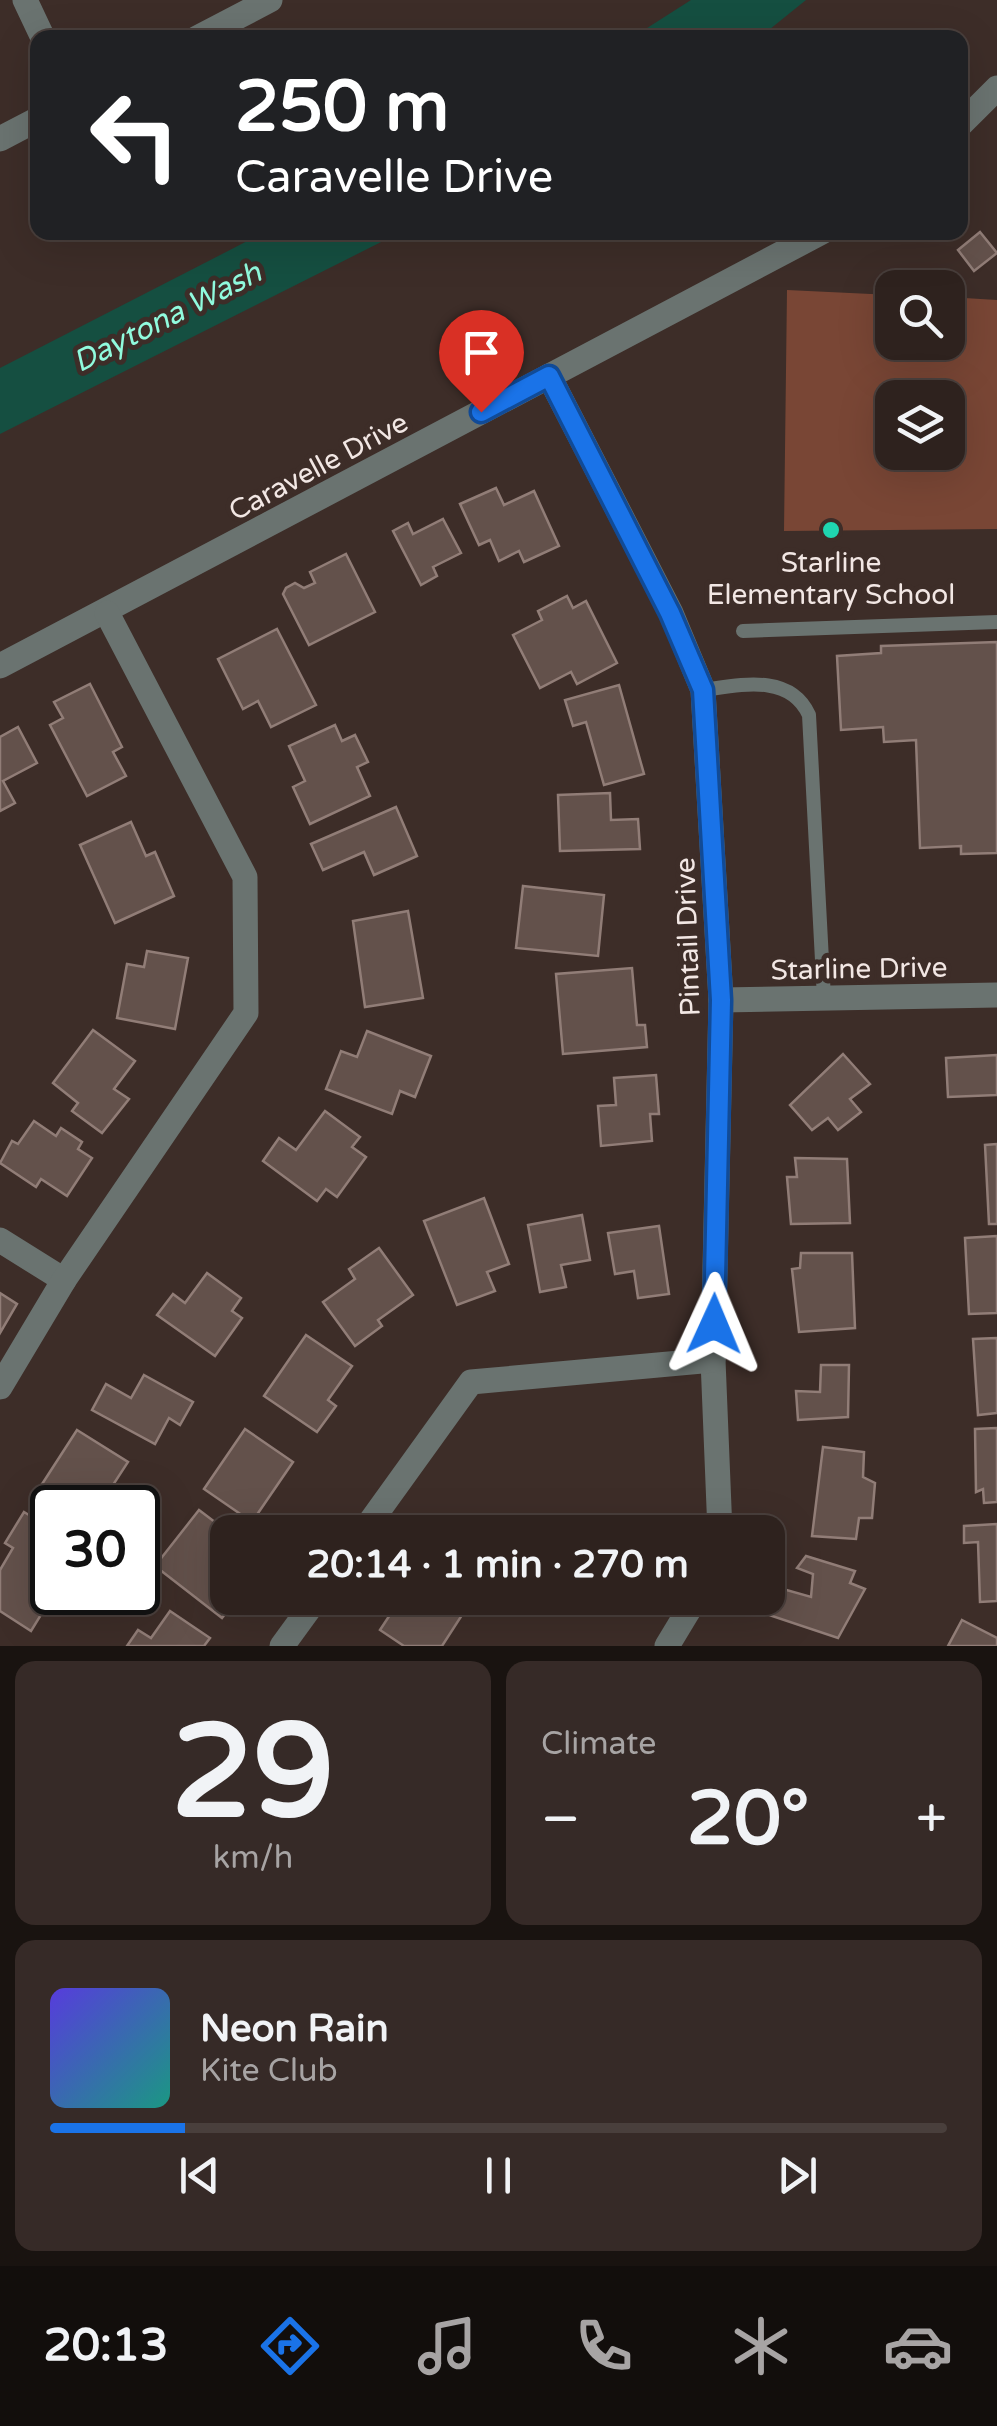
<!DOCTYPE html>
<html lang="en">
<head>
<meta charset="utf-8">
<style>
	:root { --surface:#2e221e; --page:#362a27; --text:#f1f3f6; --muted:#a7a4a4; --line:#493f3c; --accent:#1a73e8 }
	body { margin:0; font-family:"Varela Round",sans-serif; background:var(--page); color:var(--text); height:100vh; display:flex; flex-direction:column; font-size:38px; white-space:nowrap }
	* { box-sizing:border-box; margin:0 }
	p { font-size:32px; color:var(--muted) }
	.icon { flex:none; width:55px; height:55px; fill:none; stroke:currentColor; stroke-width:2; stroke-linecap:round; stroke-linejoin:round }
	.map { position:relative; height:1646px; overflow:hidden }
	.side { display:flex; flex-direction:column; gap:15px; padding:15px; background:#191310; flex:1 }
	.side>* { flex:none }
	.hud { position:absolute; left:30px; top:30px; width:938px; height:210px; border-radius:20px; box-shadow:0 10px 40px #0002,0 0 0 2px var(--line); background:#202124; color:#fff; overflow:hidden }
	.buttons { position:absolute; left:875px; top:270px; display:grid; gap:20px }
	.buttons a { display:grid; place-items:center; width:90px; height:90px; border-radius:20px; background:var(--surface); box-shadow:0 10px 40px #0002,0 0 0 2px var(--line); font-size:50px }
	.speed { position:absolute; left:30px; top:1485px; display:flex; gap:20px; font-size:50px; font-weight:700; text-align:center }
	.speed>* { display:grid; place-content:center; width:130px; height:130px; border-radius:50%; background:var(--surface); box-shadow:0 10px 40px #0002,0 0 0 2px var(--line); line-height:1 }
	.speed .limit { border:5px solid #111; border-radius:15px; background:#fff; color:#111 }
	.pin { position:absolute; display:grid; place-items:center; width:85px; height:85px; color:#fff; margin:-102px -42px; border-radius:50% 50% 50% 0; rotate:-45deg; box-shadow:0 0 10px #0007 }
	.pin .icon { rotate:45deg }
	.me { position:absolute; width:110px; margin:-55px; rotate:1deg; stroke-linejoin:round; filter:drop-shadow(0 0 8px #0008) }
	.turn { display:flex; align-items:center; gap:35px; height:210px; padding:0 40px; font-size:45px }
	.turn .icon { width:130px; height:130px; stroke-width:2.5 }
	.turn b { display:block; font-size:70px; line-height:85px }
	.big { font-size:75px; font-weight:700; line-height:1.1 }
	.side .tile { flex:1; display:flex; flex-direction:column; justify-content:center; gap:15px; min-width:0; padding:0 35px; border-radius:20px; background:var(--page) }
	.side .dial { align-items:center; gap:0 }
	.dial b { font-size:130px; line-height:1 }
	.song { display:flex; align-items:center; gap:30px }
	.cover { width:120px; height:120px; border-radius:15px; background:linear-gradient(135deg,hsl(250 70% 55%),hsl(170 70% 35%)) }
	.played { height:10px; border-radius:5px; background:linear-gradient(90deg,var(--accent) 15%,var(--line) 15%) }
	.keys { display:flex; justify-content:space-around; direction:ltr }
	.heat { display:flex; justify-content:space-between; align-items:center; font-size:55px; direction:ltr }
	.side .tiles { flex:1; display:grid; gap:15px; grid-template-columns:1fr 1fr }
	.tile:last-child { grid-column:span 2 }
	.trip { position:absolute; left:210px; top:1515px; width:575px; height:100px; border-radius:20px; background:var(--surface); box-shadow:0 10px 40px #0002,0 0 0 2px var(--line); font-weight:700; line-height:100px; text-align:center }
	.tab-bar { display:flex; height:160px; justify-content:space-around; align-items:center; background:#120e0c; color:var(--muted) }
	.tab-bar .icon { width:70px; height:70px }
	.tab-bar .on { color:var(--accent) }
	.tab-bar b { font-size:45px; color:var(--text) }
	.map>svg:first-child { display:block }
</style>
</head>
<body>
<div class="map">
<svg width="997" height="1646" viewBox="0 0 997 1646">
	<rect width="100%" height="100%" fill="#3d2d28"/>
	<path fill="#794635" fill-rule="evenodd" d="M787,290l105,5v47h56v-45l49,3v229l-213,2zM892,398h56v54h-56z"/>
	<g fill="#154f41">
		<path d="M691,0h115l-46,37h-127z"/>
		<path d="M265,232l134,1 -399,201v-66z"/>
	</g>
	<g fill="#63514b" stroke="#917d77" stroke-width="2.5">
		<path d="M980,232l17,21 -23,18 -16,-21z"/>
		<path d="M496,488l8,17 30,-14 25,55 -35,16 -5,-11 -20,10 -9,-21 -11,5 -19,-41z"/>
		<path d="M443,519l18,34 -28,14 4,9 -16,9 -28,-54 15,-8 5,11z"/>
		<path d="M346,554l29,58 -66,33 -26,-51 3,-6 9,-5 9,5 11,-5 -5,-11z"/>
		<path d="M567,596l6,12 13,-7 31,62 -40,21 -6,-12 -31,16 -27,-53 29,-15 -4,-9z"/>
		<path d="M277,629l39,76 -45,22 -13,-26 -15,8 -25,-50z"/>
		<path d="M997,642v211l-36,1v-8l-41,2 -4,-108 -32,2 -1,-15 -42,3 -4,-74 44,-3v-7z"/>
		<path d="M90,684l32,63 -9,5 13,24 -39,20 -37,-71 13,-7 -9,-16z"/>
		<path d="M619,685l25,89 -40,11 -18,-63 -13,4 -8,-26z"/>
		<path d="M335,725l7,16 13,-6 13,27 -11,5 13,29 -60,28 -17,-37 12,-6 -16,-35z"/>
		<path d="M18,727l19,36 -34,18 12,22 -15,8v-74z"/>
		<path d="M610,793l1,27 27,-1 2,30 -80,2 -2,-56z"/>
		<path d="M396,807l21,49 -43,19 -10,-23 -41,18 -12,-26z"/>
		<path d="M131,822l15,34 9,-4 19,44 -59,27 -35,-78z"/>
		<path d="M523,886l81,9 -6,61 -82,-8z"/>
		<path d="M408,911l15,87 -58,9 -12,-86z"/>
		<path d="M147,951l41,7 -13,71 -58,-11 10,-54 17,3z"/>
		<path d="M632,968l5,57h8l2,22 -84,7 -7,-80z"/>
		<path d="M93,1030l42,31 -21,28 15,10 -27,34 -30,-22 6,-8 -25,-20z"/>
		<path d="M367,1031l64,25 -16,41 -15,-6 -8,23 -66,-25 15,-38 16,6z"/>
		<path d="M843,1054l27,30 -20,15 11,13 -23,18 -10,-12 -16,12 -22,-25z"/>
		<path d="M997,1055v40l-49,2 -2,-39z"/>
		<path d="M656,1075l3,39h-9l2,27 -51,5 -3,-40 18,-1 -2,-27z"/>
		<path d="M325,1111l35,26 -8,10 14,10 -29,40 -11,-8 -9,12 -54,-40 16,-23 17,12z"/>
		<path d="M34,1121l22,15 5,-8 21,14 -4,7 14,9 -25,38 -26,-17 -5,8 -36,-24 12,-22 6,3z"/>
		<path d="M997,1144v80h-8l-4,-79z"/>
		<path d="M795,1158l52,1 3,64 -59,1 -4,-47h10z"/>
		<path d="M484,1198l25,66 -22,8 8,19 -38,14 -33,-84z"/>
		<path d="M582,1215l8,45 -29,5 5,22 -26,5 -12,-67z"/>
		<path d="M659,1226l10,68 -31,4 -4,-27 -19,3 -7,-41z"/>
		<path d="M997,1236v77l-28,1 -4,-76z"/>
		<path d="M379,1248l34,47 -35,25 4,6 -27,20 -32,-44 32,-23 -6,-10z"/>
		<path d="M801,1253h51l3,75 -56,4 -7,-63 8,-1z"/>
		<path d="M207,1273l34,25 -9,13 10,7 -27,38 -58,-41 16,-21 12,9z"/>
		<path d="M0,1293l17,11 -17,29z"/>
		<path d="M306,1335l46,31 -24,34 8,6 -19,26 -53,-36z"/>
		<path d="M997,1338v75l-19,2 -5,-76z"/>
		<path d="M821,1365h28l-1,52 -50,3 -2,-29 24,1z"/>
		<path d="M144,1375l49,27 -13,23 -11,-7 -14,26 -63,-34 14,-26 25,14z"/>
		<path d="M997,1428v74l-13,1 -1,-14 -7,3 -1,-63z"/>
		<path d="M245,1429l48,33 -41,60 -48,-33z"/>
		<path d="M77,1430l51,32 -30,46h-44l-19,-13z"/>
		<path d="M823,1447l41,5 -1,25 12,6 -3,35h-13l-3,21 -44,-3z"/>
		<path d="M199,1510l29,22v66h10l-16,20 -67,-52z"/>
		<path d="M24,1512l28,17 3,63 -24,39 -31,-20v-41l13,-22 -8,-5z"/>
		<path d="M997,1524v77l-17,1 -2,-60 -14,1v-17z"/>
		<path d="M806,1556l49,15 -5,12 15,6 -27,49 -72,-24 10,-27 35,10 2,-23 -16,-6z"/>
		<path d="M401,1598h72l-31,48h-38l-24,-16z"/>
		<path d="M170,1611l40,27 -6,8h-77l11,-16 13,8z"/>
		<path d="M962,1620l35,18v8h-49z"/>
	</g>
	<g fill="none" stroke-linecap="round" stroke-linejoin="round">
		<g stroke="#6a7370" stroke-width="14">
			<path d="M743,631l254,-9"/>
			<path d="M703,690c37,-5 87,-17 106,25l15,283"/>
		</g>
		<g stroke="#6a7370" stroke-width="25">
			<path d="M25,0l18,38"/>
			<path d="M960,125l37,-37"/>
			<path d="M549,376l122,237 32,77 18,310 -8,360 7,172"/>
			<path d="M0,666l822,-434"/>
			<path d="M721,1000l276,-5"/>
			<path d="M0,1240l64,40"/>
			<path d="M0,1387l64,-107 182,-267 -1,-136 -138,-264"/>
			<path d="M363,1532l108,-150 242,-22"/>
			<path d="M282,1646l35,-48"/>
			<path d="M667,1646l29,-48"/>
		</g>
		<g stroke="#6a7370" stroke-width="25">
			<path d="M197,38l73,-38"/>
			<path d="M0,139l38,-20"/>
		</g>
	</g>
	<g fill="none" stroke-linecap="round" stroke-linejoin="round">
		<g stroke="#114b97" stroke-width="25">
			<path id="route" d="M481,412l68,-36 121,237 33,77 18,310 -7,324"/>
		</g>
		<use href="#route" stroke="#1a73e8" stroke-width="18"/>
	</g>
	<circle fill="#1fd5b0" stroke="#3d2d28" stroke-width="4" cx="831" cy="530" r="10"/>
	<g text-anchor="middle" stroke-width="10" stroke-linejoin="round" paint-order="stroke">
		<g font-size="28" fill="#f2e7e4" stroke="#3d2d28">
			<text transform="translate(318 466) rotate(-28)" y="10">Caravelle Drive</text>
			<text transform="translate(687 937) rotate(-92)" y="10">Pintail Drive</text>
			<text transform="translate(859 968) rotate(-1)" y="10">Starline Drive</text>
		</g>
		<g font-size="28" fill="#f2e7e4" stroke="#3d2d28">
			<text x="831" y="572">Starline<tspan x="831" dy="32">Elementary School</tspan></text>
		</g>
		<g font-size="30" font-style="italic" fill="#90fbde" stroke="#3d2d28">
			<text transform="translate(167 317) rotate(-27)" y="10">Daytona Wash</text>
		</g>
	</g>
</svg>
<div class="buttons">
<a><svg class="icon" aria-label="search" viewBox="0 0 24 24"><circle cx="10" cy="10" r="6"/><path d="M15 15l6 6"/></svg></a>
<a><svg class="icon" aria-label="layers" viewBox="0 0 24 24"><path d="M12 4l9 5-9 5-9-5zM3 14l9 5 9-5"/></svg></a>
</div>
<div class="speed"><div class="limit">30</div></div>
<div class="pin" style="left:481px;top:412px;background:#d93025"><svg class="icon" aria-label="arrive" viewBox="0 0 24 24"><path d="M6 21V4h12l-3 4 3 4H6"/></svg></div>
<svg class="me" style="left:714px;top:1324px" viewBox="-20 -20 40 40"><path d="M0-17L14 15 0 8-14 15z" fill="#1a73e8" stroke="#fff" stroke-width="4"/></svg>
<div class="trip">20:14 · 1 min · 270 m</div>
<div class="hud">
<div class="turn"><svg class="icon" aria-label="left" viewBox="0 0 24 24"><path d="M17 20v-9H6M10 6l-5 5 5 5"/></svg><div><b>250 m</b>Caravelle Drive</div></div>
</div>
</div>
<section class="side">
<div class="tiles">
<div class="tile dial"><b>29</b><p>km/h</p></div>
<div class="tile"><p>Climate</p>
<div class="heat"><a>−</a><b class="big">20°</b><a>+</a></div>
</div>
<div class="tile">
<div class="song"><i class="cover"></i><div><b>Neon Rain</b><p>Kite Club</p></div></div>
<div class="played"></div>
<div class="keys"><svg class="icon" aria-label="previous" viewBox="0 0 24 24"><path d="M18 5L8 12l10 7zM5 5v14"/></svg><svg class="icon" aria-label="pause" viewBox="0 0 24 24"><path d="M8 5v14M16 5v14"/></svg><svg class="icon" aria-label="next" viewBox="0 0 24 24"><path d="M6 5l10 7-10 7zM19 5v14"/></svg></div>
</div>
</div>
</section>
<nav class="tab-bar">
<b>20:13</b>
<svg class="icon on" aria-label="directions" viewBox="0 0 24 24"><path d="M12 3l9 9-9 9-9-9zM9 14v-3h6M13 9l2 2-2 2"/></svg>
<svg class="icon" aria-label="music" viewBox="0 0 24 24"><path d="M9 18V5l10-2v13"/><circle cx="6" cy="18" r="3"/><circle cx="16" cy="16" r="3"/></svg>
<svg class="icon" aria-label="phone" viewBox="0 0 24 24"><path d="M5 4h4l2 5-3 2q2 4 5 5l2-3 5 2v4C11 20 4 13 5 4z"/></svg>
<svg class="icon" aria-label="climate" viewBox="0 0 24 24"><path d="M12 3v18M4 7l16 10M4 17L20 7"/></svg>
<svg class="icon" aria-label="car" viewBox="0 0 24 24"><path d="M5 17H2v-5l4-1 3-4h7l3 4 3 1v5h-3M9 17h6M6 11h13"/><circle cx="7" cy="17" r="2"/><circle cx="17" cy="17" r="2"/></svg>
</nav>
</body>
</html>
